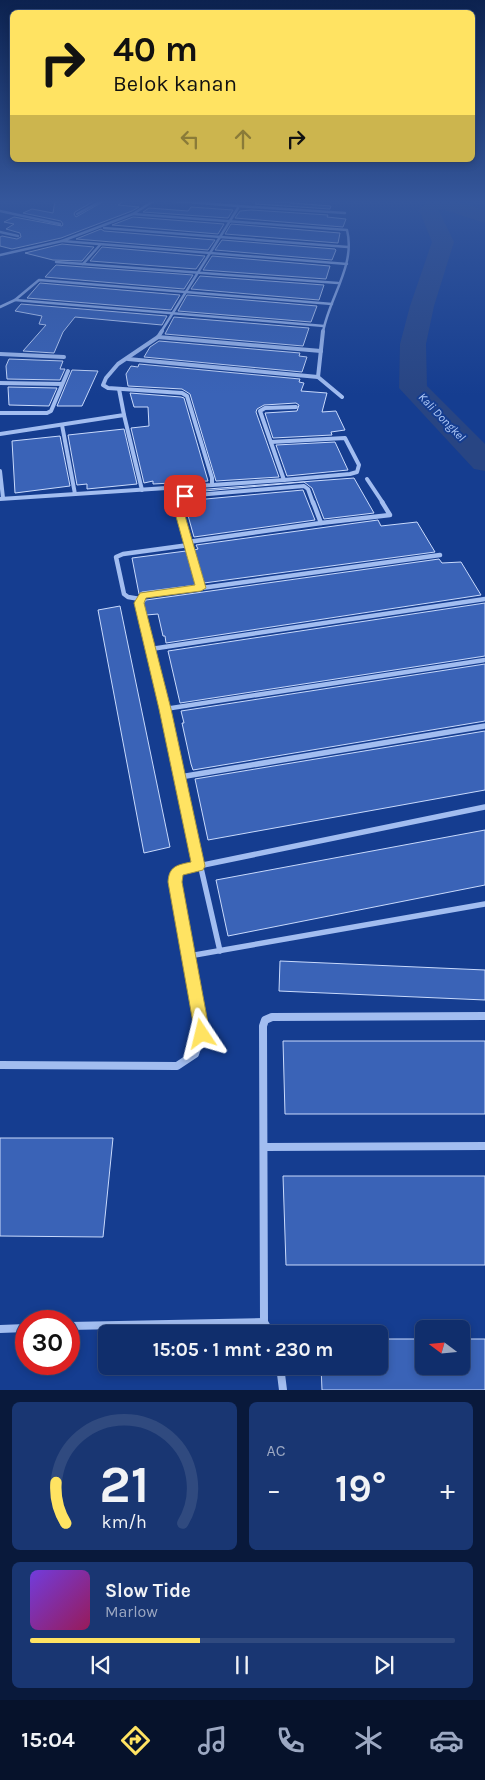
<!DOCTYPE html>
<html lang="id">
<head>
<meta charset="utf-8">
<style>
	:root { --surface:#102e6c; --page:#193672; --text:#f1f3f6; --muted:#9ca8c2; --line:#304a7f; --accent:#ffe362 }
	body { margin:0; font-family:Karla,sans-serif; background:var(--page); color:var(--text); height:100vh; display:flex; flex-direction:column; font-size:19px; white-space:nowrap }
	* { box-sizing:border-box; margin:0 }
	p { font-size:16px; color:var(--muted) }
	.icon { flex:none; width:28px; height:28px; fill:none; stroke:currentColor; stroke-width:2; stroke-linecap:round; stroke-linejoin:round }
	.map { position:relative; height:1390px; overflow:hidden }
	.drawer { display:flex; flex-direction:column; gap:12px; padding:12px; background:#09193b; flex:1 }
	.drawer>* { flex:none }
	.top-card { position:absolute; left:10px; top:10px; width:465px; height:152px; border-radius:8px; box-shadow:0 2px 8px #0003,0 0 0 1px var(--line); background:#ffe362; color:#111; overflow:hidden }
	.needle { width:32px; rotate:286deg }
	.controls { position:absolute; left:415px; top:1320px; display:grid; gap:10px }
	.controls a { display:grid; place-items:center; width:55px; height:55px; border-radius:8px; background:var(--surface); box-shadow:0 2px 8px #0003,0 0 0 1px var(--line); font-size:25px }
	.speed { position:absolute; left:15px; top:1310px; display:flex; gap:10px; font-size:25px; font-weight:700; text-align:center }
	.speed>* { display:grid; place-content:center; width:65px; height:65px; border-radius:50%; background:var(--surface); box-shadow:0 2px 8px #0003,0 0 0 1px var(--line); line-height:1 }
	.speed .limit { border:8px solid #d22; background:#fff; color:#111 }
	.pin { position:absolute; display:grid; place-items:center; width:42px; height:42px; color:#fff; margin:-21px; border-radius:10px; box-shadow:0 2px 8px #0006 }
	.me { position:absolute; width:55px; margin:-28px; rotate:350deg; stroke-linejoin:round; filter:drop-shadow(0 0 4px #0008) }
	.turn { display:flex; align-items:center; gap:18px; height:105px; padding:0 20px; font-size:22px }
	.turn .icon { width:65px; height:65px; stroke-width:2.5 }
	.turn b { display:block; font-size:35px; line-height:42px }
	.lanes { display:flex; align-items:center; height:48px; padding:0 20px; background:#0003; justify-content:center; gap:25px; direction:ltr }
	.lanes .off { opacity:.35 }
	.big { font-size:38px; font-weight:700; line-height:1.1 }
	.drawer .widget { flex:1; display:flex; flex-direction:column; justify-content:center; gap:8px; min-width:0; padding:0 18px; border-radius:8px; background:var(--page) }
	.drawer .dial { align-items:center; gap:0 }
	.dial svg { height:130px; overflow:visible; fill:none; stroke:var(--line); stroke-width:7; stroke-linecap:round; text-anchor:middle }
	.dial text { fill:var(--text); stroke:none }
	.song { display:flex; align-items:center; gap:15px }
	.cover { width:60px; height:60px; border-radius:8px; background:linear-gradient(135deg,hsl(260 70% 55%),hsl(330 70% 35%)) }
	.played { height:5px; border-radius:2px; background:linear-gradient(90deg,var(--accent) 40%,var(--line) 40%) }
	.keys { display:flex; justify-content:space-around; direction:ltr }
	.heat { display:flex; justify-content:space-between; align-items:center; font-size:28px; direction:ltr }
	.drawer .tiles { flex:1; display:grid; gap:12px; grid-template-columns:1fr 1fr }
	.widget:last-child { grid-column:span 2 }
	.trip { position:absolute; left:98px; top:1325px; width:290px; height:50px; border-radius:8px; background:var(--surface); box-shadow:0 2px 8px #0003,0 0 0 1px var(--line); font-weight:700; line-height:50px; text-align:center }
	.menu { display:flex; height:80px; justify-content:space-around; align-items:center; background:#06122b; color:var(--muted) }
	.menu .icon { width:35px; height:35px }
	.menu .active { color:var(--accent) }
	.menu b { font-size:22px; color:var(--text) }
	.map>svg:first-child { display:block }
</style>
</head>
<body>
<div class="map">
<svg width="485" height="1390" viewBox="0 0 485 1390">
	<rect width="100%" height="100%" fill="#153d90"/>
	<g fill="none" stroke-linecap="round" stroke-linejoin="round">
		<path fill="#284583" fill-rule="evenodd" d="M429,200h23l33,10v13l-43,-14 -3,2 15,31 -20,64 -8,38 1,42 58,58v27l-11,-2 -75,-81 1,-44 10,-38 22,-64 -13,-32z"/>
	</g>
	<g fill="#3a63b7" stroke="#c9dafc">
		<path d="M55,200h41l-21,12 -1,2 2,3 30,-17h20l-8,5 21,2 -7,4 -71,27 -49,11 -12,-3v-9l2,-1 15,3 4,-2 -1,-4 -14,-4 8,-5 -10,-2 10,-5 48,9 1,-2 -2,-3 -38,-8 9,-4 21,4z"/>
		<path d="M257,200l35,3 39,3 -1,3 -75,-5z"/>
		<path d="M191,207l42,3 -5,8 -85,-6 6,-4 39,3z"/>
		<path d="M251,210l77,5 -1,2 19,2 -3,8 -108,-9 5,-7z"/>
		<path d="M133,217l91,7 -6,10 -106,-9z"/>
		<path d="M231,224l109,9 -2,10 -113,-9z"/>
		<path d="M101,229l3,2 111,9 -7,10 -132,-11z"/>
		<path d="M222,240l113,9 1,1 -4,10 -117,-10z"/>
		<path d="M62,244l32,3 -12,14 -29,-1 -28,-7z"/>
		<path d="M102,247l103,9 -9,13 -106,-8z"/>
		<path d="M212,256l118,10 -4,13 -123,-9z"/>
		<path d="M56,265l137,10 -9,14 -139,-12z"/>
		<path d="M200,276l124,9 -5,15 -128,-11z"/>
		<path d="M40,283l140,12 -9,15 -144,-12z"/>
		<path d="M187,295l130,11 -6,16 -133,-11z"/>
		<path d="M21,304l146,12 -5,9 -87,-8 -12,15 -9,21 -31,-2 23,-26 -7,-1 3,-8 -27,-5z"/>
		<path d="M174,317l135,11 -6,18 -138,-12z"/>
		<path d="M159,341l141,12 -1,3 8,1 -5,15 -158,-15 6,-10z"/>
		<path d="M9,359l54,2 -3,8h5l-5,11 -53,-1 -1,-13z"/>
		<path d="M139,364l161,15 -1,3 5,1 -3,8 26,2 -5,19 14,-1 9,19 -14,2 1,3 -59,3 -8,-25 32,-2 2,-6 -3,-2 -32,2 -7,4 -1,3 23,65 -63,4 -26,-87 -8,-5 -54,-3 -2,-12 5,-8 7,1z"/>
		<path d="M72,370l26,1 -16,35h-25z"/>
		<path d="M8,387l49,1 -8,18 -40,-1z"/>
		<path d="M130,393l51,4 3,1 24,83 -55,3v-3l-9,2 -13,-55 18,-2 -1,-19h-14z"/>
		<path d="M124,429l13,55 -50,5v-5l-10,1 -9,-50z"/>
		<path d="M60,436l10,50 -55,7 -3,-52z"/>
		<path d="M335,442l13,28 -61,6 -11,-31z"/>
		<path d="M354,478l20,35 -50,6 -12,-31 -8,-6 -122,11 -1,-2z"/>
		<path d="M303,490l12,30 -121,17 -10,-36z"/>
		<path d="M378,520l3,6 36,-4 18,30 -231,31 -10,-33 4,-1 -2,-4z"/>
		<path d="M186,551l10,34 -54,7 -3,2 -7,-36z"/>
		<path d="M439,559l3,4 19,-1 20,33 -315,48 -1,-7h-2l-5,-22 -12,1 -3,-11 3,-4z"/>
		<path d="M485,603v53l-305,47 -12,-52z"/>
		<path d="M120,606l50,241 -26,6 -46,-243z"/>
		<path d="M485,664v57l-292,49 -2,-6 -9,-41h2l-3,-12z"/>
		<path d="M485,731v59l-277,50 -13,-61z"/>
		<path d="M485,830v55l-257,51 -12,-56z"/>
		<path d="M280,961l205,9v30l-206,-9z"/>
		<path d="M283,1041h202v73h-200z"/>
		<path d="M0,1138h113l-10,99 -103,-1z"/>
		<path d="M283,1176h202v89h-199z"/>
		<path d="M379,1339h45v27h37v-27h24v51h-163l-1,-24h58z"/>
	</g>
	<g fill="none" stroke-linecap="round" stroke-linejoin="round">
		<g stroke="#a2bdf0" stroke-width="2.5">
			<path d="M155,200l-22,14 -71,27 285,23"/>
			<path d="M238,206l107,7"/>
			<path d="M0,211l60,13"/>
			<path d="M77,214l26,-14"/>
			<path d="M133,214l214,16c9,35 -18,68 -24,102"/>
			<path d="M104,228l244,19"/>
			<path d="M0,232l18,4"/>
			<path d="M0,255l62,-14"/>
			<path d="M56,262l282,21"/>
			<path d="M83,264l17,-19"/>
			<path d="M15,300l309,26"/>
			<path d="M0,307l15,-7 24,-20 293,24"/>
			<path d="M161,332l77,-124v-2l-75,-6"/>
		</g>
		<g stroke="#a2bdf0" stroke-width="4">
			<path d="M158,337l163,14"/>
			<path d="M0,354l64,3"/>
			<path d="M128,359l190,18 24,20"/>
			<path d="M318,377l5,-46"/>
			<path d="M0,383l62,1"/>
			<path d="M0,413h47l4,-2 17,-40"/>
			<path d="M124,415l18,75"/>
			<path d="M62,425l13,69"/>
			<path d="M0,434l124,-19 -5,-26"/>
			<path d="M271,442l74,-4 14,27 -2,7 -7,2 -66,6"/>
			<path d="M0,471l3,27"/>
			<path d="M367,479l16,24"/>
			<path d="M212,485l72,-5 -24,-69 5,-3 31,-1"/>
			<path d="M0,499l212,-14v-7l-25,-82 -5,-3 -74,-5 -5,-3 3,-7 12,-14 40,-27 4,-6"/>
			<path d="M177,503l1,-4 7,-3 119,-10 4,3 5,14"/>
		</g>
		<g stroke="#a2bdf0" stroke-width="4.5">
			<path d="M177,502l11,40"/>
			<path d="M321,523l69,-8 -8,-13"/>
			<path d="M188,542l13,46"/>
			<path d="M188,542l133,-19 -8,-21"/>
			<path d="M140,599l-12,-2 -4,-3 -8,-37 7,-3 66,-9"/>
			<path d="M151,649l334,-50"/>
			<path d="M165,709l320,-49"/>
			<path d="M168,726l-29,-123 4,-7 297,-41"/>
		</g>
		<g stroke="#a2bdf0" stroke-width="5.5">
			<path d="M168,724l52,227"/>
			<path d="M180,777l305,-51"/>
			<path d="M189,956l296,-52"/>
			<path d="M199,1015l-24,-134 4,-11 306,-63"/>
		</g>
		<g stroke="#a2bdf0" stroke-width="8">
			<path d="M0,1065l177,1 18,-12 7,-20 -4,-21"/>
			<path d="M265,1147l220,-1"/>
			<path d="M264,1322l-1,-296 2,-6 7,-3 213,-1"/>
			<path d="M69,1326l195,-4 7,12"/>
			<path d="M0,1329l26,-1"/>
			<path d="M280,1366l3,24"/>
		</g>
	</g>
	<linearGradient id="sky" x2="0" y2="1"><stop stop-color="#0c224f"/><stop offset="0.51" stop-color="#35579c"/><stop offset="1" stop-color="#35579c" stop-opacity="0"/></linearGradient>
	<rect width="485" height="395" fill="url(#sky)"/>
	<path fill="#ffe362" stroke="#a69440" d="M185,493l5,3 -9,6 25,86 -5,3 -55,7 -2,5 27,106 34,157 -2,4 -20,5 -1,7 28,152 -2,6 -6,2 -5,-2 -2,-6 -27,-152c1,-16 9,-17 23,-20l-32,-153 -25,-106 6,-10 55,-8 -23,-83 3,-5z"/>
	<g text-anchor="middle" stroke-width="4" stroke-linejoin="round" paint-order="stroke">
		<g font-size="12" font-style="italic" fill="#aec8f7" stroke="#153d90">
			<text transform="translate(442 417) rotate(46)" y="4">Kali Dongkel</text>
		</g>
	</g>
</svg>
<div class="controls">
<a><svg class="needle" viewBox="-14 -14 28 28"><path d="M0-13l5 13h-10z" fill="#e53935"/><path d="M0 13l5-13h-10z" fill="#9ca8c2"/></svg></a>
</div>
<div class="speed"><div class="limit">30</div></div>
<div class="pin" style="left:185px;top:496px;background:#d93025"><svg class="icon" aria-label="arrive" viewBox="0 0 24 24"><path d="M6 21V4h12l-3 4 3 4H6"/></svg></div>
<svg class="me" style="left:202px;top:1034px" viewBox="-20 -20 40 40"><path d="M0-17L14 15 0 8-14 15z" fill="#ffe362" stroke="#fff" stroke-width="4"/></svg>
<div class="trip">15:05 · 1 mnt · 230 m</div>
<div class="top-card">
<div class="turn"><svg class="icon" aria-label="right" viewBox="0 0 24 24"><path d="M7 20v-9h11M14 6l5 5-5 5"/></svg><div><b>40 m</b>Belok kanan</div></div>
<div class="lanes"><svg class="icon off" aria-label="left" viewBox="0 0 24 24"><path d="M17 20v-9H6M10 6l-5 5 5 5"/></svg><svg class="icon off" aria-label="ahead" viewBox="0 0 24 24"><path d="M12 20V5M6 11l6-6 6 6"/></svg><svg class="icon" aria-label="right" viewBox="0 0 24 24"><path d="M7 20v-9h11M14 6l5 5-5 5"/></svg></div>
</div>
</div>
<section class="drawer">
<div class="tiles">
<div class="widget dial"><svg viewBox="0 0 100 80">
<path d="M14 69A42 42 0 1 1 86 69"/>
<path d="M14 69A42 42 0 0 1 8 44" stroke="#ffe362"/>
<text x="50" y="56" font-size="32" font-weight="700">21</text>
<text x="50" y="72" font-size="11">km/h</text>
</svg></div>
<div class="widget"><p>AC</p>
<div class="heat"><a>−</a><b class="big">19°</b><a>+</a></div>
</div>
<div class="widget">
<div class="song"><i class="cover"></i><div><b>Slow Tide</b><p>Marlow</p></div></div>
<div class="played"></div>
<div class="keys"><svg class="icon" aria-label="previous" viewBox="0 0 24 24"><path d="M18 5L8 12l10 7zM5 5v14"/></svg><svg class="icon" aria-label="pause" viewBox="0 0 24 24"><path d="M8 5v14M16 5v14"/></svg><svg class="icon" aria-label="next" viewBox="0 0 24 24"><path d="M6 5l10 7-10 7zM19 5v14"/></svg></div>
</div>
</div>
</section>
<nav class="menu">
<b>15:04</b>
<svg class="icon active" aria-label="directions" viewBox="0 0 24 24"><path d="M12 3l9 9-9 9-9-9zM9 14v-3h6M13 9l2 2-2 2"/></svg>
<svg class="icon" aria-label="music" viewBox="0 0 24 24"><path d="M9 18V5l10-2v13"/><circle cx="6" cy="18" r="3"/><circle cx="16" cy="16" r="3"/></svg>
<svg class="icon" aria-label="phone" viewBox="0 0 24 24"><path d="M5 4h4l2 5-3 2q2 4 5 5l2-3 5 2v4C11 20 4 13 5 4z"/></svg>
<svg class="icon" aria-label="climate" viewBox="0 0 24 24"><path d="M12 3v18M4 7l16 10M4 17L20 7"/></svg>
<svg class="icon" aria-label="car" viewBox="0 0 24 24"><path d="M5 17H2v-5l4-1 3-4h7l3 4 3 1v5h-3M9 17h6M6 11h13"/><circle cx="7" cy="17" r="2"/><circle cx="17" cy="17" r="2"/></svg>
</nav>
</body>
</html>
